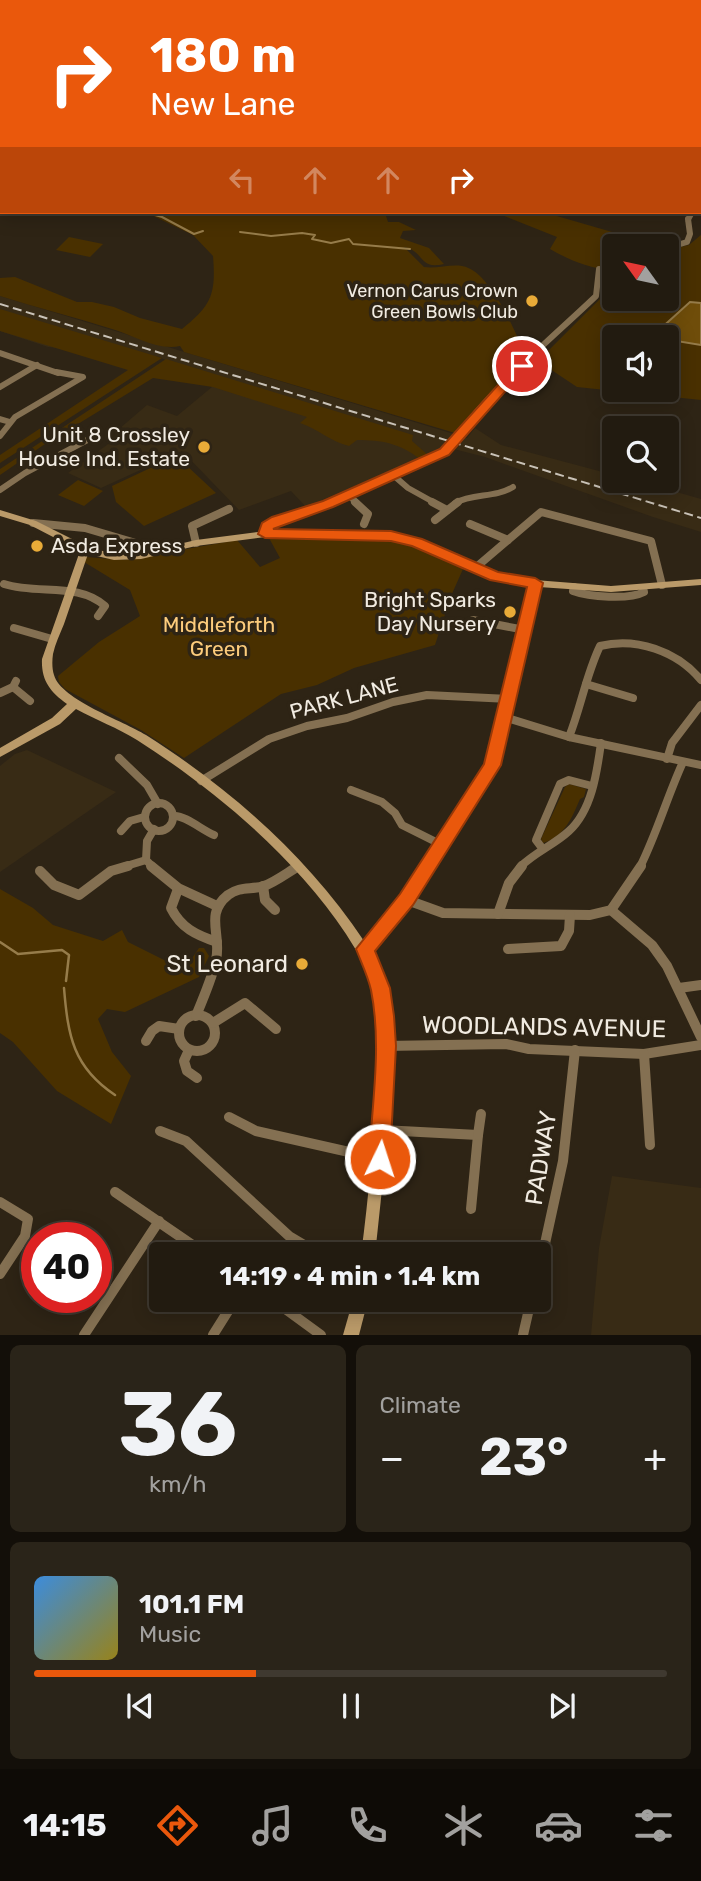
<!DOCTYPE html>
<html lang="en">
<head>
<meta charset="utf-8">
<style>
	:root { --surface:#221b10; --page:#2a2419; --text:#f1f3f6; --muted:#a2a19f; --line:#3f3930; --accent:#ea580c }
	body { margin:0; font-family:Rubik,sans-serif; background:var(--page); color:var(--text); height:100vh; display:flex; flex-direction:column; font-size:26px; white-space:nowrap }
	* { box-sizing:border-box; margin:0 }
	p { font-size:23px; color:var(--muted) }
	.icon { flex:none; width:38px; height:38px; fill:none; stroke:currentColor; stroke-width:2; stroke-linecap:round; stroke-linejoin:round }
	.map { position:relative; height:1335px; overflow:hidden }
	.details { display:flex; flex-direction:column; gap:10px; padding:10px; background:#130f09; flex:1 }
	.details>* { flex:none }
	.hud { position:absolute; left:0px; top:0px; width:702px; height:214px; box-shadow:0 4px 18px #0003,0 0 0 2px var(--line); background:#ea580c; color:#fff; overflow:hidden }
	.needle { width:46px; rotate:303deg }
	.tools { position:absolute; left:602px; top:234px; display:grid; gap:14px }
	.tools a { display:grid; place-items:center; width:77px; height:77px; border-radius:7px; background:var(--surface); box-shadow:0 4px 18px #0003,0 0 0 2px var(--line); font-size:35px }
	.speed { position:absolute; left:21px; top:1222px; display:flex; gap:14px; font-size:35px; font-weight:700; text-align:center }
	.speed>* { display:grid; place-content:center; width:91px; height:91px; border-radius:50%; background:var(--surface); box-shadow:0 4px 18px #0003,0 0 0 2px var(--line); line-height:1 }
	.speed .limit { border:10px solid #d22; background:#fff; color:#111 }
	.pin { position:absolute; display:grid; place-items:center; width:60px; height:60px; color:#fff; margin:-30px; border:4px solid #fff; border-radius:50%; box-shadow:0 2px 7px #0007 }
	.me { position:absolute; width:77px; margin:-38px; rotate:4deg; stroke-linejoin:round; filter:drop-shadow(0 0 5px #0008) }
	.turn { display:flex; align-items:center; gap:24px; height:147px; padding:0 35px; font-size:32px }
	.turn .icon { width:91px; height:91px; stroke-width:2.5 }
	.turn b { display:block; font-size:49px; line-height:60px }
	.lanes { display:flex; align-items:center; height:66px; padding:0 35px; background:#0003; justify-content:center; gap:35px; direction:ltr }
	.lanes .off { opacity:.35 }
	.big { font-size:52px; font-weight:700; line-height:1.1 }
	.details .card { flex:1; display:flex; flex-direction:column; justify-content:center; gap:10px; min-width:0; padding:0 24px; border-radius:10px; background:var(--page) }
	.details .dial { align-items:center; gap:0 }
	.dial b { font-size:91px; line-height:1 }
	.song { display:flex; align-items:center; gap:21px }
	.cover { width:84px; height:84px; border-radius:10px; background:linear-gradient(135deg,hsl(210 70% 55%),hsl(50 70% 35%)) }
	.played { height:7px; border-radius:4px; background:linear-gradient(90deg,var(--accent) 35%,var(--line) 35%) }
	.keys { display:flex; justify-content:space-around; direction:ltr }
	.heat { display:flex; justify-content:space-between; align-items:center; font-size:38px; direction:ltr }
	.details .tiles { flex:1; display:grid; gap:10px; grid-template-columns:1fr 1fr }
	.card:last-child { grid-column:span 2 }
	.trip { position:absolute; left:149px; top:1242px; width:402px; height:70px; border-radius:7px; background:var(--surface); box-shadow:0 4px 18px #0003,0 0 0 2px var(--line); font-weight:700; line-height:70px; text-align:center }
	.dock { display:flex; height:112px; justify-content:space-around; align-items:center; background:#0e0b06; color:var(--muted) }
	.dock .icon { width:49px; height:49px }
	.dock .current { color:var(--accent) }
	.dock b { font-size:32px; color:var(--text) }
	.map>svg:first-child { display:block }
</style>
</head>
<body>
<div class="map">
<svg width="701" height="1335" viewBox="0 0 701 1335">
	<rect width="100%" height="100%" fill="#2e2415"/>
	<g fill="#382b15">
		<path d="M0,296l467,142 8,-10 26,17 113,30v6h24l63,18v33l-48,-15 -168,-60 -39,-10 -140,60 -15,-16 -52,19 -57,-59 -81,37 -33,-15 57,-41 -6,-3 28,-24 30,11 35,-29 -52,-30 -112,-10 -48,-16z"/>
		<path d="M27,750l89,42 -116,80v-106l15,-12z"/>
		<path d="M612,1176l89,12v147h-110l8,-87z"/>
	</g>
	<g fill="#493000" fill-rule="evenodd">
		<path d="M145,212h189l23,4h29l2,6h11l17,8 -13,1 -3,7 29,10 15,16c-26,6 -19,-13 -40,-17l20,20c12,2 26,-3 38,-1 27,4 51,61 61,83l-8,20 -60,64 -271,-81 -4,-6c-22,5 -47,-11 -68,-17 -37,-12 -75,-21 -112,-33v-18l15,-1 62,25h15l22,5 26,11 42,11c30,-24 34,-35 31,-73l-20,-21z"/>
		<path d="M494,212h49l76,22 -4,10 5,3h-6v23c-24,-1 -43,-9 -64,-21l7,-12z"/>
		<path d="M701,235v165l-124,-13 -39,-26 62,-62 5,-27h9v27h53v-49l22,-5zM614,338h53v52h-53z"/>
		<path d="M69,237l34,7 -13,13 -34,-7z"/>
		<path d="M0,309l162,49 -162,105v-8l128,-85 -128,-39z"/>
		<path d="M166,359l247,76 -1,6 16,14 -8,4c-21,-16 -38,-19 -63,-19l-8,6c-18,-4 -31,-17 -49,-23l7,-6 -94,-30 -60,-9 -111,68c-15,10 -24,17 -42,29v-6z"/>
		<path d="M180,454l7,4 -1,7 30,28 -72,33 -28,-24 -4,-16z"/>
		<path d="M78,480l25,11 -19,15 -26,-11z"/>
		<path d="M269,538l121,1 36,11 37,19 -12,27 -16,49 -81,23 -37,17 -36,9 -97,64 -43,-28 -76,-41 -6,-7 -1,-6 41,-34 41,-26 -10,-26 -46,-28 2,-5 38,3 113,-20 23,27 20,-9z"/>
		<path d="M569,784l17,5 -2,8 -4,2c-8,19 -16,38 -37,44l-2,-4 24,-52z"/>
		<path d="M0,889l33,19 20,17 50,16 19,-11 6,12 56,28 15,-22h5l5,8 -10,21 -74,35 -18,-3 -9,10 14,33 19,24 -20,48 -54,-33 -44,-49 -13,-9z"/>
	</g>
	<path fill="#6f4d0a" stroke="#967c4a" stroke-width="2" d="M690,302l11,1v42l-43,-7v-7z"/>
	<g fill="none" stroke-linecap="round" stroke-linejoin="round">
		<g stroke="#967c4a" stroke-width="2">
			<path d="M145,212l17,5 32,17 9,-3"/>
			<path d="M240,232l31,4 31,-3 13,2 -3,4 19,4 18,-4 4,5 57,5"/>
		</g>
		<g stroke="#967c4a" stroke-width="2.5">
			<path d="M0,942l18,12 44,-4 7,5 -3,26"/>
			<path d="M64,988c4,48 9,79 51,107"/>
		</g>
		<g stroke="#847052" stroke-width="4.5">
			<path d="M700,191v3"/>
			<path d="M688,221l5,-9"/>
		</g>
		<g stroke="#847052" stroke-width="6">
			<path d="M633,244l12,3"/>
			<path d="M667,248l20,-6 3,-8 -2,-15"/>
			<path d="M0,353l58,20"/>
			<path d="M0,387l37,-22"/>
			<path d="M0,419l10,3"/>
			<path d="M0,436l15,-19 68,-40 -27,-5"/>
			<path d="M393,475l15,13 27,15"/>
			<path d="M0,490l25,-17 68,-36"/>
			<path d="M348,495l9,8"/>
			<path d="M326,503l123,-54c33,-53 101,-109 147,-153l3,-27"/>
			<path d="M455,503c18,-10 40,-5 58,-16"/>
		</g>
		<g stroke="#847052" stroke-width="8">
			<path d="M355,502l13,12 -4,10"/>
			<path d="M432,502l15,8"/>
			<path d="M435,520l23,-18"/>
			<path d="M33,523l52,5 78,23"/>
			<path d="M470,524l38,16"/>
			<path d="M265,534l2,-8 64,-24"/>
			<path d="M196,543l-4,-17 37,-17"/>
			<path d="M474,569l67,-57 110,29 11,44"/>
			<path d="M4,584c35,11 74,-2 101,22l-7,10"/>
			<path d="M574,587l-1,4c16,6 56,9 71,1l-1,-4"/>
			<path d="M473,620l52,10"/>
			<path d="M14,628l38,11"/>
			<path d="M586,684l47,14"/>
			<path d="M13,687l17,14"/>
			<path d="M0,693l13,-6 3,-6"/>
			<path d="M504,717l65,20 132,28"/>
			<path d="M569,737c12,-30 17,-62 31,-91 36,-9 77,5 101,34"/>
			<path d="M119,758l28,27 11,19"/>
			<path d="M667,759l5,-16 29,-38"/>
			<path d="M201,781l68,-42 38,-13 40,-8 46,-16 34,-7 82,4"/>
			<path d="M351,790l31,12 13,11 7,12 40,20"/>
			<circle cx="159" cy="817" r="14"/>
			<path d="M175,816c11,0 27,14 39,19"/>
			<path d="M121,831l9,-10 14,-4"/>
			<path d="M542,848l-6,-8 24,-56 9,-4 23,6"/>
			<path d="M123,867l23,-7"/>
			<path d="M153,867l-7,-7 1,-19 7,-12"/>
			<path d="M520,867c15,-15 34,-22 49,-36 23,-21 28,-59 32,-88"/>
			<path d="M640,867c17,-34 27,-70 43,-105"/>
		</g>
		<g stroke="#847052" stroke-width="10">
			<path d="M151,866l27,22 39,18"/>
			<path d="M40,871l14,14 25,10 32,-24 17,-5"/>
			<path d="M263,886l2,14 10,10"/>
			<path d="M178,889l-7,19c10,20 25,27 46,34"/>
			<path d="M407,900l36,13 147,2 21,-5 30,-44"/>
			<path d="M611,910l41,35 15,21 34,71"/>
			<path d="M498,914l11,-31 13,-17"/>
			<path d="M508,949l53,-3 8,-15 1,-16"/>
			<path d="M679,988l22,-3"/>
			<circle cx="197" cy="1033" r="18"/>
			<path d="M196,1016c7,-18 16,-37 20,-56 6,-25 -12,-46 12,-65 12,-9 23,-5 36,-9 11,-4 23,-13 33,-19"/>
			<path d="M213,1023l32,-20 31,26"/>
			<path d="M146,1041l6,-10 7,-5 20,3"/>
			<path d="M385,1046l121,-2 23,5 115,5 57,-9"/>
			<path d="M189,1050l-5,11 3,10 10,7"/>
			<path d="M644,1054l6,91"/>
			<path d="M229,1117l27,14 124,28"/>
			<path d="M382,1130l96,5 -7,74"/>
			<path d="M160,1131l26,10 103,95 32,19"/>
			<path d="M478,1135l3,-21"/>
			<path d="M115,1192l92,63"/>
			<path d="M0,1202l28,17 -3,17 -25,38"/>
			<path d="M539,1271l24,-110 12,-111"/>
			<path d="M273,1300l48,35"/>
			<path d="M84,1335l75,-114"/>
			<path d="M213,1335l22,-35"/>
			<path d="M523,1335l8,-35"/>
		</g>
		<g fill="#ba9a69" fill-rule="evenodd">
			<path d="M0,510l36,11 52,26 26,7 27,-1 55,-13 69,-9 102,1 43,5 76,32 36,10 89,7 90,-7v6l-90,7 -72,-5 -41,178 -87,139 -41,48 19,43 3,34 -5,113 -12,113h-14c8,-60 13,-120 16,-180 1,-26 5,-53 -1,-79 -5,-22 -18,-43 -30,-62 -51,-77 -132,-145 -209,-194 -19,-12 -41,-20 -61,-31l-16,15 -60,33v-9l52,-30 15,-14c-17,-12 -26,-24 -25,-45l38,-108 -50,-26 -30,-9zM265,537l102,1 38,4 75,32 49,12 -42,178 -84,132 -39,45c-56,-84 -133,-152 -218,-206 -22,-14 -85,-35 -92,-60 -2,-6 -2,-14 -1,-21 2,-10 7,-20 11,-30 8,-23 16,-47 24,-70l26,6 27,-1 55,-13z"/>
			<path d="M353,1300h15l-9,35h-16z"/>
		</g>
		<path fill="#faddb0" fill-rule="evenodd" d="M688,0h11l2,3 -11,-1z"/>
		<path stroke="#c9c2b7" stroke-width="2" stroke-dasharray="9 4.5" stroke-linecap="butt" d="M0,304l701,214"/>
	</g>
	<path fill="#ea580c" stroke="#983908" stroke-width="2" d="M522,362l6,4 -2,2 -77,87 -116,52 -60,22 118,2 31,8 76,33 37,6 8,5 -42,182 -88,140 -38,46 15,37 4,28 2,30 -6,113 -3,8 -7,3 -8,-3 -3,-8c3,-55 13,-114 2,-169 -3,-14 -10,-28 -15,-41l44,-55 84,-130 43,-177 -37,-7 -78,-34 -21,-5 -126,-3 -7,-4 4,-11 10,-6 51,-16 117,-52 78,-86z"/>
	<g fill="#e9ab38" stroke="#2e2415" stroke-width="2.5">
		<circle cx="532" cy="301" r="7"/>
		<circle cx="204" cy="447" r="7"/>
		<circle cx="37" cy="546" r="7"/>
		<circle cx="510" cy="612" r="7"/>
		<circle cx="302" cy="964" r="7"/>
	</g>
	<g text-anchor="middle" stroke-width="7" stroke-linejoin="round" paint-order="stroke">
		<g font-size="18" fill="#f1ebe1" stroke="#2e2415" text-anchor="end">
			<text x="518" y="297">Vernon Carus Crown<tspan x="518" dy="21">Green Bowls Club</tspan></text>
		</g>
		<g font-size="21" fill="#f1ebe1" stroke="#2e2415" text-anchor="end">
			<text x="190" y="442">Unit 8 Crossley<tspan x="190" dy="24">House Ind. Estate</tspan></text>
			<text x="51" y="553" text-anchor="start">Asda Express</text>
			<text x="496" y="607">Bright Sparks<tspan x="496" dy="24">Day Nursery</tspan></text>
		</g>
		<g font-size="21" fill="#fdcc7c" stroke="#2e2415">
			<text x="219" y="632">Middleforth<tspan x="219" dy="24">Green</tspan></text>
		</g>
		<g font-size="21" fill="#f1ebe1" stroke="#2e2415">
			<text transform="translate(344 698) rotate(-15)" y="7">PARK LANE</text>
		</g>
		<g font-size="24" fill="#f1ebe1" stroke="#2e2415" text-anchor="end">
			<text x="288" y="972">St Leonard</text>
		</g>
		<g font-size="24" fill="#f1ebe1" stroke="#2e2415">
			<text transform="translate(544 1027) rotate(1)" y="8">WOODLANDS AVENUE</text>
			<text transform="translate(541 1158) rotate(-81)" y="8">PADWAY</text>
		</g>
	</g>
</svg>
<div class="tools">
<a><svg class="needle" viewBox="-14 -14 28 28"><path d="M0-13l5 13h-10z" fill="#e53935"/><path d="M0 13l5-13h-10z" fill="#a2a19f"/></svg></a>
<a><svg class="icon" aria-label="sound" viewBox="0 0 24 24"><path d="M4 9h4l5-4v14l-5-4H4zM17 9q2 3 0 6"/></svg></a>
<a><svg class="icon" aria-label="search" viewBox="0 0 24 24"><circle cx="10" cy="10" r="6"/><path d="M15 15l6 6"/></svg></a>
</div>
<div class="speed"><div class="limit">40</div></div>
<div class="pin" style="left:522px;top:366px;background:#d93025"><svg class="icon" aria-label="arrive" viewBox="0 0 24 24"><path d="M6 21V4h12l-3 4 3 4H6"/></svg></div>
<svg class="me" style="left:380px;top:1159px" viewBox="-20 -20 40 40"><circle r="17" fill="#ea580c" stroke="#fff" stroke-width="3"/><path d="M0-11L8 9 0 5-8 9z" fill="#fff"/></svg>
<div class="trip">14:19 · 4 min · 1.4 km</div>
<div class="hud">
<div class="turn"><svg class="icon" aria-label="right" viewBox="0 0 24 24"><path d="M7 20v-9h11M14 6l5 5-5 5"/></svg><div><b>180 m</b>New Lane</div></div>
<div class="lanes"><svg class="icon off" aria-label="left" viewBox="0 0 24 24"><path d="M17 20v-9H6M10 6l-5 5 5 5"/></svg><svg class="icon off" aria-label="ahead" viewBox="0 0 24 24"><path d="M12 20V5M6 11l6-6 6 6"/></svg><svg class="icon off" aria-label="ahead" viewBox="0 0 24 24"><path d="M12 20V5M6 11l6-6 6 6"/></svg><svg class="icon" aria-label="right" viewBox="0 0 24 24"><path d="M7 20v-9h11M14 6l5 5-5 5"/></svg></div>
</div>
</div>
<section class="details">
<div class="tiles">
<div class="card dial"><b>36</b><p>km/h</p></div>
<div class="card"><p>Climate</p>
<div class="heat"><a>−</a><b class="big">23°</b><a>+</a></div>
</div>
<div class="card">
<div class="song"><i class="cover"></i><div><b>101.1 FM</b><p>Music</p></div></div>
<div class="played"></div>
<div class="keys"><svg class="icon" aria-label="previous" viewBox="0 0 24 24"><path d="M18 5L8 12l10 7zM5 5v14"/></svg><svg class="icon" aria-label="pause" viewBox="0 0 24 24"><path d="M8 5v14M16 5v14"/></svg><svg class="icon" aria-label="next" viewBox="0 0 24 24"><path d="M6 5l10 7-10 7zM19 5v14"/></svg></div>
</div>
</div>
</section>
<nav class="dock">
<b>14:15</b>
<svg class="icon current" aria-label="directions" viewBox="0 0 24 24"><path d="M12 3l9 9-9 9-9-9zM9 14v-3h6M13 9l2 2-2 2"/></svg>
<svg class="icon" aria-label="music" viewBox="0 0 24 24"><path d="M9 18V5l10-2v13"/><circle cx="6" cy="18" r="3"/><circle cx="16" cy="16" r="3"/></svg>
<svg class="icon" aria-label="phone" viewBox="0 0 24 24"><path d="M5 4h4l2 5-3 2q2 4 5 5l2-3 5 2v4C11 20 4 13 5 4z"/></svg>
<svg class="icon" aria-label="climate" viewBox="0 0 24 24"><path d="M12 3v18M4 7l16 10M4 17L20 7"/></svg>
<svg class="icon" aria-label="car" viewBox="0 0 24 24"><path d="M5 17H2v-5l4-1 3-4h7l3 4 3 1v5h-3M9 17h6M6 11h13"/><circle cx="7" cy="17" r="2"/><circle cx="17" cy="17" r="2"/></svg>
<svg class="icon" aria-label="filters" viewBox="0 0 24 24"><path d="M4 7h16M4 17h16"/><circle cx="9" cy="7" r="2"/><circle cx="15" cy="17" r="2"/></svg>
</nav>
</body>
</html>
